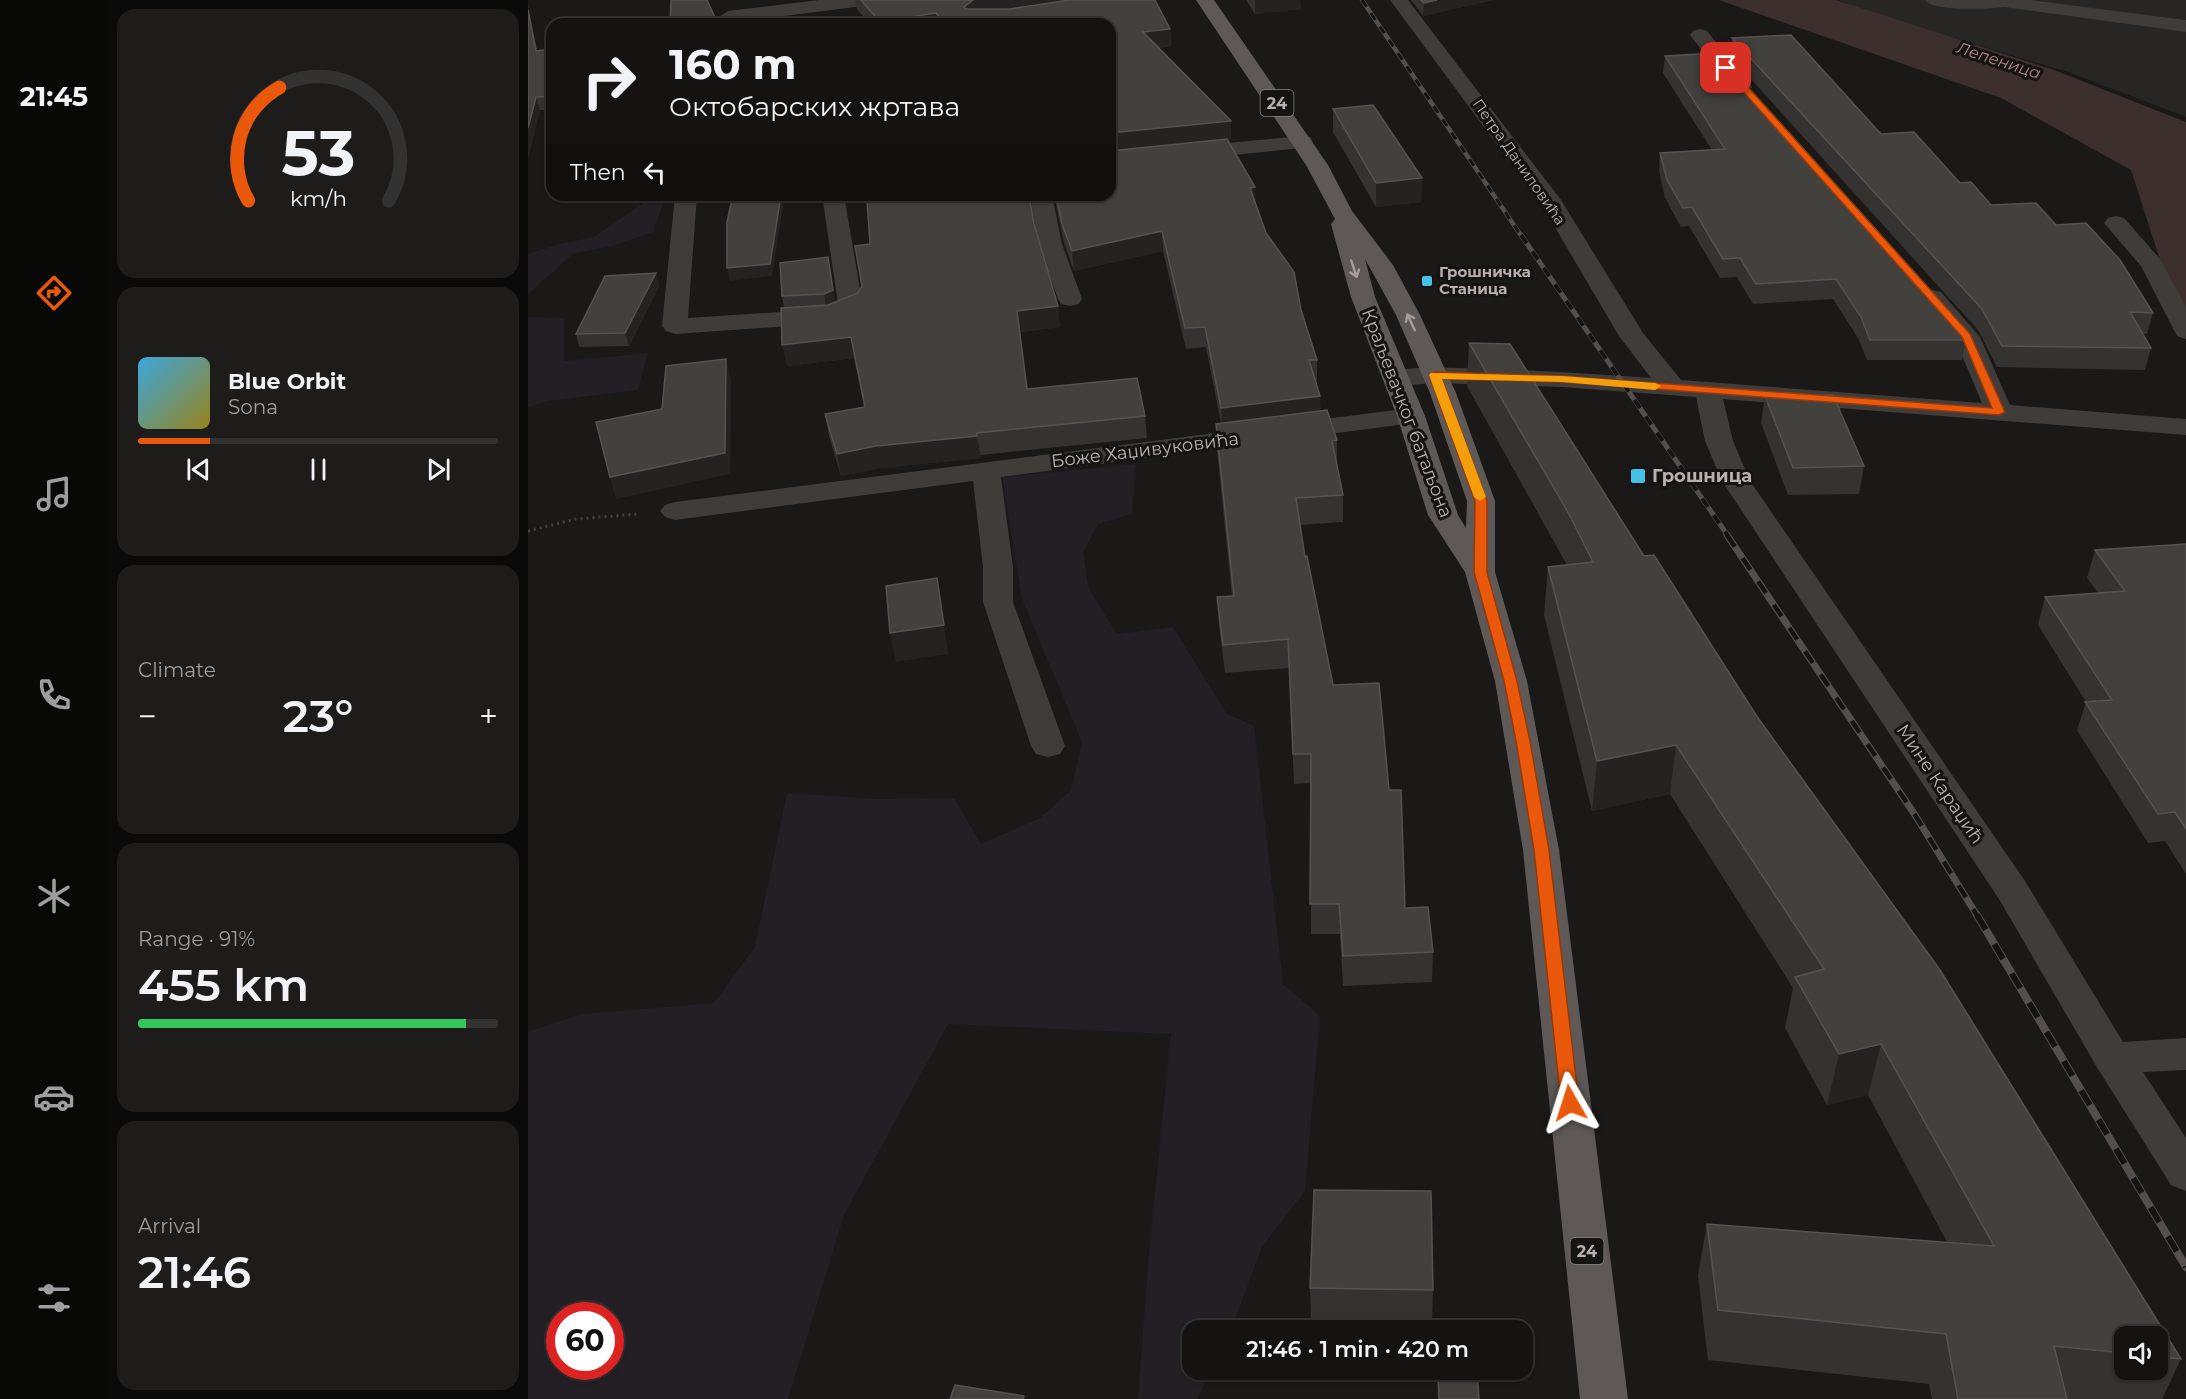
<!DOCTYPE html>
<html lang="en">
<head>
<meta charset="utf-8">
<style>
	:root { --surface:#141312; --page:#1d1c1b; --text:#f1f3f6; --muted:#9d9e9f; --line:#333232; --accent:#ea580c }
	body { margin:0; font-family:Montserrat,sans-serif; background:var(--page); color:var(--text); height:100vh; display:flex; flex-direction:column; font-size:22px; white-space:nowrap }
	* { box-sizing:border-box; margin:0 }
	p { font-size:20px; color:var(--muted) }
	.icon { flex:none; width:33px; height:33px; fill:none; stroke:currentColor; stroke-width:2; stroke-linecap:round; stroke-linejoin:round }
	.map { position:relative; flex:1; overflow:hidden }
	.side { display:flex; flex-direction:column; gap:9px; padding:9px; background:#0b0a0a; width:420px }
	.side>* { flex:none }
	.top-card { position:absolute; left:18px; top:18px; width:570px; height:183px; border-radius:18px; box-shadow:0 2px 4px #0004,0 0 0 2px var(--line); background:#141312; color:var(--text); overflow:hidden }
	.buttons { position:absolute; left:1586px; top:1326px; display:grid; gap:12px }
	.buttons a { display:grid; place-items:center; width:54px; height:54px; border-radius:12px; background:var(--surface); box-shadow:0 2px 4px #0004,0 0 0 2px var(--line); font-size:30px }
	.speed { position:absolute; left:18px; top:1302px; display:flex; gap:12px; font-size:30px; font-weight:700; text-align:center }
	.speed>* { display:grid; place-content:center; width:78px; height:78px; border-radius:50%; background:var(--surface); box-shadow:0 2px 4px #0004,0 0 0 2px var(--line); line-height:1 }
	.speed .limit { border:9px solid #d22; background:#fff; color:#111 }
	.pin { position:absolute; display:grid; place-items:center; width:51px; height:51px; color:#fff; margin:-26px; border-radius:12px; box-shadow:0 3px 9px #0006 }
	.me { position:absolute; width:66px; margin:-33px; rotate:354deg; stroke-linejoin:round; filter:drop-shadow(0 0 4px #0008) }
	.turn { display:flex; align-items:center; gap:21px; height:126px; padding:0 24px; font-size:27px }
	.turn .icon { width:78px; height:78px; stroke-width:2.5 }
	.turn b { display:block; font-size:42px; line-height:51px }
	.then { display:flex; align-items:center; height:57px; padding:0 24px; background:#0003; gap:12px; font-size:22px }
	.big { font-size:45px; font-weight:600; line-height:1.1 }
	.side .card { flex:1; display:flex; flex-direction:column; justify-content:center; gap:9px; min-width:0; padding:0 21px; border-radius:18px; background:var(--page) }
	.side .dial { align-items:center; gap:0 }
	.dial svg { height:156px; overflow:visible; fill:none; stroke:var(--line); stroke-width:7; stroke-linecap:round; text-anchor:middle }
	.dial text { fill:var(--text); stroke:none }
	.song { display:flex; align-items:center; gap:18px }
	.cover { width:72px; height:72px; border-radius:9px; background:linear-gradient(135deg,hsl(200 70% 55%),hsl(50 70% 35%)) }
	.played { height:6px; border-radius:3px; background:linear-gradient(90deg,var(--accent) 20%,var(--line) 20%) }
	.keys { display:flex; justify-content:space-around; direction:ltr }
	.heat { display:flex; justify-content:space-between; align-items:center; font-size:33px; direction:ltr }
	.charge { height:9px; border-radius:4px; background:linear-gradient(90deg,#34c759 91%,var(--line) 0) }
	.trip { position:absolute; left:654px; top:1320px; width:351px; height:60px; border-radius:18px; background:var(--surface); box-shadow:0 2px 4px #0004,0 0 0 2px var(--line); font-weight:600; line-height:60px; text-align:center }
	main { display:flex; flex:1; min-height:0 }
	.dock { display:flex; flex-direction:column; width:108px; justify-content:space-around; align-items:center; background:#080807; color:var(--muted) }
	.dock .icon { width:42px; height:42px }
	.dock .active { color:var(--accent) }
	.dock b { font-size:27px; color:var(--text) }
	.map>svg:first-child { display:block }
</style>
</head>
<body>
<main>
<nav class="dock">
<b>21:45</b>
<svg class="icon active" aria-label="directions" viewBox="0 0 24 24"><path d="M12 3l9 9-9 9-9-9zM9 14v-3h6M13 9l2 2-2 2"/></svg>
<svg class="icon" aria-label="music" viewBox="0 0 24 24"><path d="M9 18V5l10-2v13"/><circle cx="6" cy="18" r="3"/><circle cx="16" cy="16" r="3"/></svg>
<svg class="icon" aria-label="phone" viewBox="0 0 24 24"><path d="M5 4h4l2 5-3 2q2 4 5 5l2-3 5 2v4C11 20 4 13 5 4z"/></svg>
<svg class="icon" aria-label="climate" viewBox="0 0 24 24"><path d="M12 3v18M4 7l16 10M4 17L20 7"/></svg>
<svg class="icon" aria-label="car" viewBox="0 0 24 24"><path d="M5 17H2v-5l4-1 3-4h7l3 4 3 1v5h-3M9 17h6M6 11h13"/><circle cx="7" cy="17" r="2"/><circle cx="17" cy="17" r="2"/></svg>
<svg class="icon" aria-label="filters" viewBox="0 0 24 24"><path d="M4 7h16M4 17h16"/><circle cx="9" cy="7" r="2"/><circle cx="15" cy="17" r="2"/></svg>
</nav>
<section class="side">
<div class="card dial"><svg viewBox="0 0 100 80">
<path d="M14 69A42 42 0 1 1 86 69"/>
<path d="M14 69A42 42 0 0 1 30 11" stroke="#ea580c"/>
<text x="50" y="56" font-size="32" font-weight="700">53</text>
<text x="50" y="72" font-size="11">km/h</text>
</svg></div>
<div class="card">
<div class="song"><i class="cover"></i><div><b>Blue Orbit</b><p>Sona</p></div></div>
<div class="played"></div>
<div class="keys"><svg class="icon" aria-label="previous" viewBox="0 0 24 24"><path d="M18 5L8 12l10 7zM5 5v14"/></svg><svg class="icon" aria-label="pause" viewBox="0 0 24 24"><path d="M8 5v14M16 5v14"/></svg><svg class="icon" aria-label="next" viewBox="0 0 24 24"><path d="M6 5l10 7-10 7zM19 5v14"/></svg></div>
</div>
<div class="card"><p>Climate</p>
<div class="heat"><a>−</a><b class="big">23°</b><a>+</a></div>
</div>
<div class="card"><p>Range · 91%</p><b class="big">455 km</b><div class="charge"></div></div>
<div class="card"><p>Arrival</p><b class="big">21:46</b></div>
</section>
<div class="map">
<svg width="1658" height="1399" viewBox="0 0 1658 1399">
	<rect width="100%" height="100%" fill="#1a1918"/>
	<path fill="#272624" d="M1310,0h348v117l-115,-44 -197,-59z"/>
	<g fill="#231f25" fill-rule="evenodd">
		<path d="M126,196h12l-13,36 -44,15 -35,6 -46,41v-40l32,-10 34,-7z"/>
		<path d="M0,317l36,1v43l84,-8 -10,37 -89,11 -21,6z"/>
		<path d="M608,464l-4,50 -34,10 -15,29 6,36 28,45 56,-7 54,87 27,12 29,258 37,32 -15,175 -43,56 -31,83h-39v40h19l-14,29h-59l11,-146 22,-219 -223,-10 -104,191 -56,184h-260v-367l54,-18 132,-11 41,-56 32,-154 90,6 77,-1 27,46 59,-26 31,-28 11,-48 -60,-143 -20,-122zM32,1316h50v50h-50z"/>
	</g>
	<path fill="#3e2f2f" d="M1191,0h117l218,70 132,52v202l-23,-55 -32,-99 -130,-72z"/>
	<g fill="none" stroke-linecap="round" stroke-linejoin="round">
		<path stroke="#464140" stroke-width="3" stroke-dasharray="2 4" stroke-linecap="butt" d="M0,531l48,-12 61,-5"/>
		<g fill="#3f3c3a" fill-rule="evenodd">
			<path d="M291,0h53l-9,6 -135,17 -9,-6 9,-6z"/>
			<path d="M862,0h18l153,200 82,133 38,47 301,23 -27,-64 -35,-42 3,-5 9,-2 9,2 39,45 30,68 176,14v16l-463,-36 10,42 17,40 275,400 98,161 63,-4v32l-43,2 43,66v53l-15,-6 -73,-116 -99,-170 -277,-418 -17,-40 -9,-44 -134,-10 -127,-4 -39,3 -9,-2 -4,-6 4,-6c31,-7 65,-4 97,-3 56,1 112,5 167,9l-32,-42 -76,-129z"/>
			<path d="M1397,0h106l155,20v12l-182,-25c-15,2 -71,5 -79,-7z"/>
			<path d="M1172,29l7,2 42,52 3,4 -3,4h-14l-42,-52 -3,-4 3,-4z"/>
			<path d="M774,136l8,1 3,5 -3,5 -200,21v-14z"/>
			<path d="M147,195h22l-9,123 139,-9 11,-5 -16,-109h22l19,112 -3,5 -28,11 -157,11 -9,-3 -4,-5z"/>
			<path d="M502,195h22l10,49 20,55 -3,5 -9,2 -9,-2 -3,-5 -20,-55z"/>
			<path d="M1588,216l8,2 36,41 26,48v32l-9,-3 -36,-70 -37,-43 4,-5z"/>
			<path d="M883,408l10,2 4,6 -4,6 -420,55 12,90v35l52,144 -5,8 -12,3 -12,-3 -5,-8 -48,-144v-35l-10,-86 -298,39 -10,-3 -5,-6 5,-6 10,-3z"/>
		</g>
		<path fill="#5e5956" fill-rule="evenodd" d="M668,0h18l114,165 24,46 41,54 27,50 36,78 39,108v71l32,109 32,169 69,549h-48l-57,-549 -28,-169 -30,-109 -37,-57 -31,-99 -46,-119 -20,-73 4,-5 -29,-54zM837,259l31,56 34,78 37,108 -1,27 -8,-13 -33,-99 -50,-119z"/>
		<g stroke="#544f4d" stroke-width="4.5">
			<path id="rail-far3" d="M834,0l160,237"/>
		</g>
		<g stroke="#544f4d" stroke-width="5">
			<path id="rail-far2" d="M993,235l207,301"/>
		</g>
		<g stroke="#544f4d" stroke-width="7">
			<path id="rail-far1" d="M1199,535l188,280 63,102"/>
		</g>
		<g stroke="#544f4d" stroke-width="8">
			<path id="rail" d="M1449,915l209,352"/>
		</g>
		<use href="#rail-far3" stroke="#151413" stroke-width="3" stroke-dasharray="8" stroke-linecap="butt"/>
		<use href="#rail-far2" stroke="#151413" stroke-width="4" stroke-dasharray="10" stroke-linecap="butt"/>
		<use href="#rail-far1" stroke="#151413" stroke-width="4.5" stroke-dasharray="14" stroke-linecap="butt"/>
		<use href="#rail" stroke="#151413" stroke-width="6" stroke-dasharray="17" stroke-linecap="butt"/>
	</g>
	<g fill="#353331" fill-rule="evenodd">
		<path d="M327,0h300l15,29 1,17 -13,2 73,92h-3l28,65 10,28 35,77 16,50v21h-1l5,30 16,29v26l6,29v27l-43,3 5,32 28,128 56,105 16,118 28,44 -1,30 -89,4 -3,-52h-29v-151l-17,1 -5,-116 -64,5 -6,-47 -2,-29 15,-1 -15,-145 -1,-27 5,-1 -15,-76 -20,2 -23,-98 -89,20 -10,-28 -10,-48h56v-171h-240l-13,-15z"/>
		<path d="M718,0h54l1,9 -46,5z"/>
		<path d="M883,0h82l-70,16z"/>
		<path d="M0,5l9,45 15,-1v61h-12l-12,47z"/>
		<path d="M1204,38l149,96 79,49 31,22 65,20 97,88 -6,21h-4l8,14 -6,22 -148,-3 -19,-37 -248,-274z"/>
		<path d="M1137,56l301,284 -4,20h-95l-9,-22 -25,-39 -80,5 -16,-27 -17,1 -31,-52 -8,1 -16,-29 -6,-27 1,-18 52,-3 -49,-77z"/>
		<path d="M805,109l89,69 -1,24 -45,5 -43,-75z"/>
		<path d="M376,196l130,28 26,103 -40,5 7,57 118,27 2,22 -167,17 1,3 -101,10 -39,8 -12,-40 -4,-22 39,-7 -10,-49 -67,8 -3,-58 -2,-12 49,-26 4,32 23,-9 4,-7 8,-42z"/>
		<path d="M128,273l3,13 -30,60 -50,1 -3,-13z"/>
		<path d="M941,343l175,213 112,159 425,644 -19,40h-230l-3,-15 -221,-24 -10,-85 9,-51 240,18 -79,-147 -41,10 -42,-77 8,-40 -123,-194 -78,17 -48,-196 4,-48 19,-2 -100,-179zM1596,1336h33v34h-33z"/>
		<path d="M1237,396l99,70 -5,28 -71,1 -27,-72z"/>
		<path d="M1658,544v330l-21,-33 -17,2 -71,-113 9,-28 -48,-77 7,-28 53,-4 -11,-15 8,-28z"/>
		<path d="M782,1288l123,2 -1,30 -121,-2z"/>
		<path d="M909,1370h40l2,29h-41z"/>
	</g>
	<g fill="#242322">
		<path d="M445,0h105l-112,24 -2,-17z"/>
		<path d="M727,0h45l1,9 -46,5z"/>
		<path d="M909,0h56l-70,16 1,-13z"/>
		<path d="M0,5l11,59 -3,-13 -8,-41z"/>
		<path d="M408,13l2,11h-57l-1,-2z"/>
		<path d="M642,29l1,17 -27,3 -1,-17z"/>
		<path d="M8,97l4,13 -12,47v-29z"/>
		<path d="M703,121v19l-121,12v-19z"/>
		<path d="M894,178l-1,24 -45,5v-24z"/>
		<path d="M727,187l1,19 -6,-18z"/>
		<path d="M253,195h4l-13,81 -42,5 -3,-13z"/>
		<path d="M634,231l1,20 -89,20 -2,-20z"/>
		<path d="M300,257l8,46 -10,4 -2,-13z"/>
		<path d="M128,273l3,13 -30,60 -4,-13z"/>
		<path d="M530,306l2,21 -41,5 -2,-21z"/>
		<path d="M323,337l3,21 -67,8 -5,-21z"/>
		<path d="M198,359l5,21 -1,94 -114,25 -6,-22z"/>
		<path d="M792,396l1,21 -99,13 -1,-22z"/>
		<path d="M449,436l4,22 -101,10 -39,8 -4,-22 39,-8z"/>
		<path d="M409,578l11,76 -52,8 -6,-29z"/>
		<path d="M1148,745l-6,49 -78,17 5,-50z"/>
		<path d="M1353,1044l-13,51 -41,10 12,-51z"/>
	</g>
	<g fill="#43413e" stroke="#565250" stroke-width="1.5">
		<path d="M143,0h36l11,24h-48z"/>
		<path d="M333,0h112l-9,7 2,2h44l60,-9h85l15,29 -27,3 88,89 -121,12v-109h-166l-8,-11 -56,9z"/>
		<path d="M893,0h16l-13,3z"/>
		<path d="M0,10l8,41 16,-2v47l-16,1 -8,31z"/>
		<path d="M1263,35l90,99 33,-2 46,51 11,-1 20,23 45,-2 20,22 30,-2 34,37 33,53 -23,-1 21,36 -149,-2 -20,-37 -250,-271z"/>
		<path d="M1189,53l240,267 9,20h-96l-9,-23 -25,-38 -80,5 -16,-26 -17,1 -31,-52 -9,1 -16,-28 -7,-27 65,-4 -60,-93z"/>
		<path d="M845,105l49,73 -46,5 -43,-74z"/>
		<path d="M699,139l28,48 -5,1 16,45 28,39 7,38 16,50h-8l11,36 -99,12 -16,-81 -20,1 -23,-97 -90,20 -10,-27 -6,-29h54v-44z"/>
		<path d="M205,195h48l-11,69 -43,4v-46z"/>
		<path d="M376,195h125l5,29 24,82 -41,5 10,78 110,-11 8,38 -168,17v3l-101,10 -39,8 -12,-40 40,-7 -14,-70 -69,8 -1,-37 47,-3 30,-12 4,-7 -7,-40 15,-2 -3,-44 37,-4z"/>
		<path d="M300,257l5,33 -9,4 -42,2 -2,-33z"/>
		<path d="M128,273l-31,60 -49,1 29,-58z"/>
		<path d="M941,343l41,1 134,212 10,-1 102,160 184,255 241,389 -24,-2v-21h-33v17l-70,-7 13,53h-109l-12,-65 -228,-24 -11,-86 287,22 -113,-202 -42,10 -44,-77 29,-8 -148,-224 -79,16 -49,-194 45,-5 -24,-48z"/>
		<path d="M198,359l-1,94 -115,24 -14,-55 66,-13 4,-43z"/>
		<path d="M1305,395l31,71 -71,2 -28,-72z"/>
		<path d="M799,410l10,30 -5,1 11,54 -47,3 9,59 2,-1 26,129 46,-2 10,107h12l4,118 23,-1 5,45 -90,4 -4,-52h-29l1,-150h-18l-5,-115 -65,6 -6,-48 17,-1 -18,-172z"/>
		<path d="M1658,544v285l-11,-17 -17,2 -73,-112 27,-2 -67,-103 80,-6 -30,-41z"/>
		<path d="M409,578l7,47 -54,8 -4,-47z"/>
		<path d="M786,1190l117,1 2,99 -123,-2z"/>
		<path d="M910,1370h39l2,29h-40z"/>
		<path d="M427,1385l69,11 -1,3h-73z"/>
	</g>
	<defs><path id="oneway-shaft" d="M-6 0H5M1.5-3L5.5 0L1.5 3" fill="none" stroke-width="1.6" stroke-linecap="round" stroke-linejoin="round" transform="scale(1.5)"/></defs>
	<g stroke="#a79e9b">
		<use href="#oneway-shaft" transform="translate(826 269) rotate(72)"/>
		<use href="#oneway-shaft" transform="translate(883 322) rotate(-115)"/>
	</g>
	<path fill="#ea580c" stroke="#983908" stroke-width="1.5" d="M1195,66h6l241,268 35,78 -6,3 -437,-33 -120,-3 45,122v71l30,109 13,60 19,109 30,253 -3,5h-12l-3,-5 -27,-253 -18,-109 -12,-60 -30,-109 1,-71 -46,-126 6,-3 127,4 430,32 -30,-71 -239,-268z"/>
	<path fill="#f59e0b" d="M903,373l131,3 93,7 6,3 -6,4 -93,-8 -120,-3 44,118 -6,4 -6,-4 -45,-122z"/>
	<g fill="#45c0e6" stroke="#151413" stroke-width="2">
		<rect x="893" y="275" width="12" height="12" rx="3"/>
		<rect x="1102" y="468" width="16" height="16" rx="3"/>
	</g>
	<g text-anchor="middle" stroke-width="6" stroke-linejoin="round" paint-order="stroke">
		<g font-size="15" fill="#b9afac" stroke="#151413">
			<text transform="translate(991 162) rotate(55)" y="5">Петра Даниловића</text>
		</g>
		<g font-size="15" font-weight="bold" fill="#b9afac" stroke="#151413" text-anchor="start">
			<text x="911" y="277">Грошничка<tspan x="911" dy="17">Станица</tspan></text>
		</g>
		<g font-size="16" font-style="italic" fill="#b18785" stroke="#151413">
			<text transform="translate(1471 60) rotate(18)" y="6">Лепеница</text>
		</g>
		<g fill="#151413" stroke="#88807e" stroke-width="1.5">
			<rect x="732.5" y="90" width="33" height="26" rx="4.5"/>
			<rect x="1042.5" y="1238" width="33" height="26" rx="4.5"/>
		</g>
		<g font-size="16" font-weight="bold" fill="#b9afac">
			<text x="749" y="109">24</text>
			<text x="1059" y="1257">24</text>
		</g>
		<g font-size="18" fill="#b9afac" stroke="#151413">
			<text transform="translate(879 413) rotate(69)" y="6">Краљевачког батаљона</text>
			<text transform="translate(617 450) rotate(-7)" y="6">Боже Хаџивуковића</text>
			<text transform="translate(1412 784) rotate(56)" y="6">Мине Караџић</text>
		</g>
		<g font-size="18" font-weight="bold" fill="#b9afac" stroke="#151413" text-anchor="start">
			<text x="1124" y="482">Грошница</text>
		</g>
	</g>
</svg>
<div class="buttons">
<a><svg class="icon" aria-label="sound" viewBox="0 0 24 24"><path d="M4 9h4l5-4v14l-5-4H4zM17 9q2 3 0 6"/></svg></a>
</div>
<div class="speed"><div class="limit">60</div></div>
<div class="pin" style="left:1198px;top:68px;background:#d93025"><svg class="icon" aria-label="arrive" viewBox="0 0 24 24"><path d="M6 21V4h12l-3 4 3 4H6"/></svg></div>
<svg class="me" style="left:1042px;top:1103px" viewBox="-20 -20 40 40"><path d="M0-17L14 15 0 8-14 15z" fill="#ea580c" stroke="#fff" stroke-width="4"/></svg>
<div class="trip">21:46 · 1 min · 420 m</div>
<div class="top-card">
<div class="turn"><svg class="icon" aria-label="right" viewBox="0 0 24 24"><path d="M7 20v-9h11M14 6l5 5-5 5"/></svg><div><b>160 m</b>Октобарских жртава</div></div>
<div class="then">Then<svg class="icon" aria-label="left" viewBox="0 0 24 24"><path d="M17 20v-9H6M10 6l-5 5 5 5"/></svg></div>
</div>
</div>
</main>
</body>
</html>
